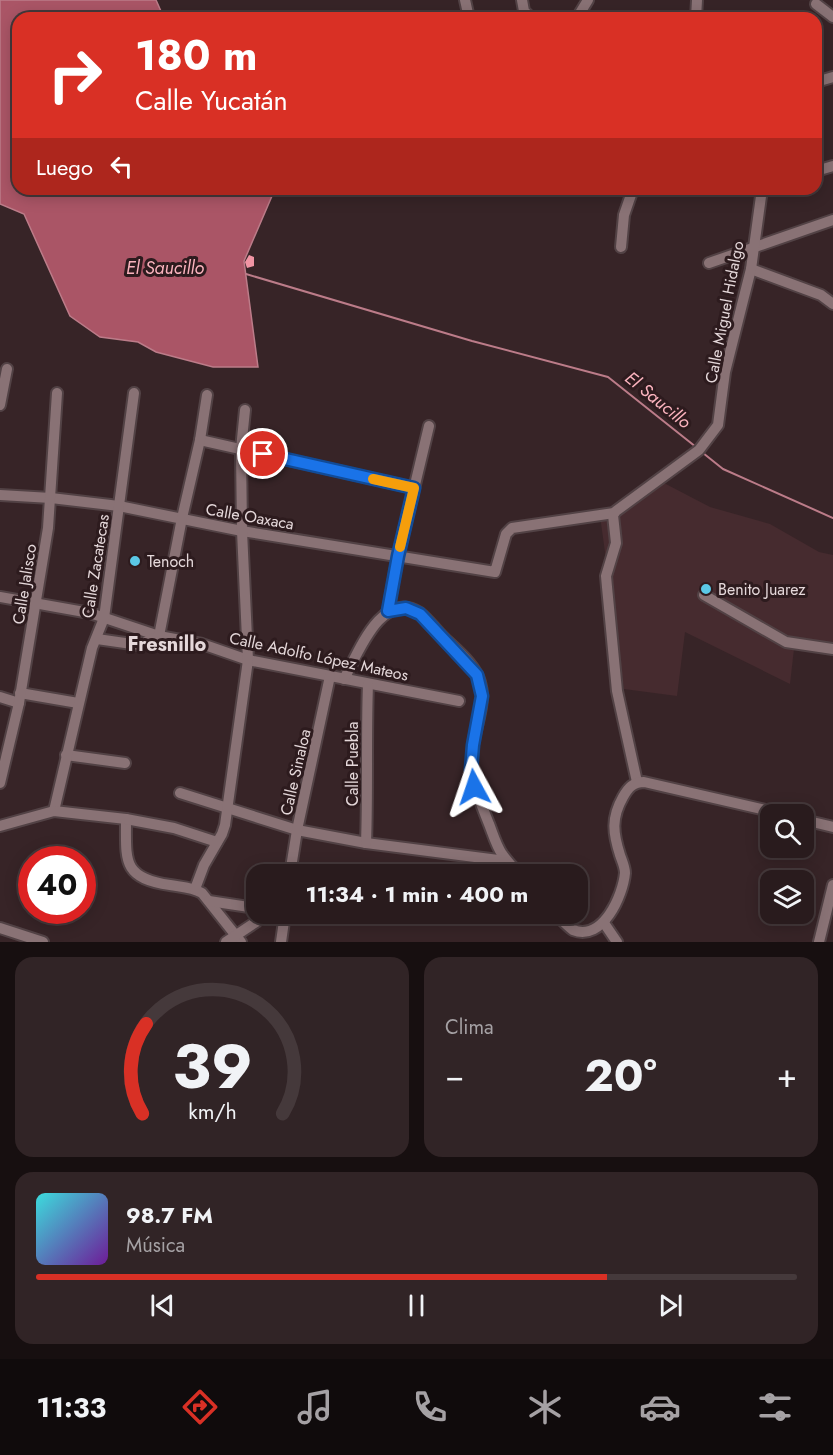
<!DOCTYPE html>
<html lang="es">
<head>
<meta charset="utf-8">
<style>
	:root { --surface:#291b1d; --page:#312426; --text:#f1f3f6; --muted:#a5a1a4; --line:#45393b; --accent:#d93025 }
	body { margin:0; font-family:Jost,sans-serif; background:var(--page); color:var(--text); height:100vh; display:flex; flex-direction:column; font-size:22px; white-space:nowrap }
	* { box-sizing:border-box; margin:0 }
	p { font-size:20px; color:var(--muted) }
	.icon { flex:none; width:33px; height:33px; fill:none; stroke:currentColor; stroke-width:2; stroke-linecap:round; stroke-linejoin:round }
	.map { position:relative; height:942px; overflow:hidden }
	.side { display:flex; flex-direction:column; gap:15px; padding:15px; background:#170f10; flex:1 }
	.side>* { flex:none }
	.top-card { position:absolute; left:12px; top:12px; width:810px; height:183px; border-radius:18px; box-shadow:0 3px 15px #0003,0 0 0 2px var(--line); background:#d93025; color:#fff; overflow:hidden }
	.fabs { position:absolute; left:760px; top:804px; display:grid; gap:12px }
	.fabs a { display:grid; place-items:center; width:54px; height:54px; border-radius:12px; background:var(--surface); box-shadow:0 3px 15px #0003,0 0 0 2px var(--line); font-size:30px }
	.speed { position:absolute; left:18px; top:846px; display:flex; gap:12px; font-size:30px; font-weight:700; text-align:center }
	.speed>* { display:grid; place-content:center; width:78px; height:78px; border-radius:50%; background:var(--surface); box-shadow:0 3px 15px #0003,0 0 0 2px var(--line); line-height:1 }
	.speed .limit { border:9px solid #d22; background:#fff; color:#111 }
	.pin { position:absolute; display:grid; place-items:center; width:51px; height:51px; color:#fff; margin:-26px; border:3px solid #fff; border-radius:50%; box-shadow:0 2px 6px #0007 }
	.me { position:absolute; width:66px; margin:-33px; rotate:355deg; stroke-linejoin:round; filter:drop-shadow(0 0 4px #0008) }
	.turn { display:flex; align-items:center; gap:21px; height:126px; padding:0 24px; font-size:27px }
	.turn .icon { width:78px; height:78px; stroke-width:2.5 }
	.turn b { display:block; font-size:42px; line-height:51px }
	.then { display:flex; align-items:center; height:57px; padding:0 24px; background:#0003; gap:12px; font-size:22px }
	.big { font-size:45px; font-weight:700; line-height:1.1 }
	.side .widget { flex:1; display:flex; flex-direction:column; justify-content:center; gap:9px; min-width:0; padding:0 21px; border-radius:18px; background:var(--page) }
	.side .dial { align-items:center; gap:0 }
	.dial svg { height:156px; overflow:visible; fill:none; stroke:var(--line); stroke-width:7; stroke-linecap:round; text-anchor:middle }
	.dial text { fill:var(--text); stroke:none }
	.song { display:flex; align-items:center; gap:18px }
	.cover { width:72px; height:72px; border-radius:9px; background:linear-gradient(135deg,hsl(180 70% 55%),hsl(280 70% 35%)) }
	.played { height:6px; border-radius:3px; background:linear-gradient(90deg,var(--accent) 75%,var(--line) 75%) }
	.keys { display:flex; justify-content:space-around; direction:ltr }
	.heat { display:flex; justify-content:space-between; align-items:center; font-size:33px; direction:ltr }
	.side .tiles { flex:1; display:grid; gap:15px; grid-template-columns:1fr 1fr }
	.widget:last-child { grid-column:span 2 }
	.trip { position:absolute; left:246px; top:864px; width:342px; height:60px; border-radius:18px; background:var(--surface); box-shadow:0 3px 15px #0003,0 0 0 2px var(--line); font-weight:700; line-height:60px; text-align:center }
	.tab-bar { display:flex; height:96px; justify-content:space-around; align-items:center; background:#100b0c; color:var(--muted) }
	.tab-bar .icon { width:42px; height:42px }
	.tab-bar .on { color:var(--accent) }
	.tab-bar b { font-size:27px; color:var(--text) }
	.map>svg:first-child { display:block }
</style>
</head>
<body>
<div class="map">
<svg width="833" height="942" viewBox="0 0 833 942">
	<rect width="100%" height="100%" fill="#372427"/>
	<path fill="#462b2f" d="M662,482l48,25 60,17 49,28 14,3v89l-38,-4 -5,44 -105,-52 -8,64 -53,-7 -24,-173 26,-5z"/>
	<path fill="#a56" stroke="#bc7c89" stroke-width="1.5" d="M0,0h156l8,18h-146v171h257l-31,72 14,106h-45l-57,-15 -18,-10 -38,-5 -30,-21 -46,-102 -24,-10z"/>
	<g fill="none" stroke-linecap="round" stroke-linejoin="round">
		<g stroke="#bc7c89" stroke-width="2">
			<path d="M246,274l226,67 136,36 88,70"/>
			<path d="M703,453l20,16 110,49"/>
		</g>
	</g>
	<path fill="#f195a4" d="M249,255l5,2v9l-7,2 -2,-6z"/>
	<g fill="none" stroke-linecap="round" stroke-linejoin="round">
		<g stroke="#524245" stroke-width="14">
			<g id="minor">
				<path d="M465,0l4,18"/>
				<path d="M522,0l2,11 7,7"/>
				<path d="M816,4l17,13"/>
				<path d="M577,18l11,-18"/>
				<path d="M696,18l1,-18"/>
				<path d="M816,82l17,-5"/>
				<path d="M816,171l17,-5"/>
				<path d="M621,247l3,-32 9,-26"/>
				<path d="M709,263l124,-43"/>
				<path d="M751,269l70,26 12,9"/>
				<path d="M0,405l7,-36"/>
				<path d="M200,440l214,48"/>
				<path d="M0,495l51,3 68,8 123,25 253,41 11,-38 6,-6 102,-15"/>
				<path d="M704,595l82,47 47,7"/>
				<path d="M0,597l90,16 69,23 43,8 46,16 211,41"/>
				<path d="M388,611l10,-55 31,-130"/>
				<path d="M97,639l42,6 20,-9 23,-118 18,-78 7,-45"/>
				<path d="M344,679c14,-25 37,-90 76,-66 8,6 15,16 22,23 13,13 33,28 38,46 6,20 -4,43 -7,63 -4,30 5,52 16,79 4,10 7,21 13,30 5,7 11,14 18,20"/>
				<path d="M20,693l58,10"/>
				<path d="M0,697l19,6"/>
				<path d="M66,755l59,8"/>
				<path d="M637,782l-20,-91 -10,-104 -1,-11 10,-33 -3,-28 3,-4 83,-61 19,-25 7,-53 26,-103 11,-80"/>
				<path d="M0,783l19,-80 29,-175 9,-135"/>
				<path d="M180,793l117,37 69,13 140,18"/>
				<path d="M54,811l38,-163 12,-30 30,-225"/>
				<path d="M126,819c0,42 -4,59 44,66 11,2 22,2 32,8l39,49"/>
				<path d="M804,820l29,7"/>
				<path d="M0,826l54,-15 72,8 48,9 43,14"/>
				<path d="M366,843c2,-53 0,-106 2,-159"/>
				<path d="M290,874l7,-44 33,-154"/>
				<path d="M195,889l9,-24 18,-31 3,-9 23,-165 -6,-129 -1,-82 4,-39"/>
				<path d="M209,901l47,7"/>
				<path d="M556,914c5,5 11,12 17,16 30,12 50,-35 52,-57 0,-6 -3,-12 -5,-18 -7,-22 -9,-37 3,-58 5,-9 10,-15 21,-15l139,32"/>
				<path d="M604,923l13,19"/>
				<path d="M0,928l43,14"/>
				<path d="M226,942l30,-20 6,-8"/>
				<path d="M281,942l4,-28"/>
				<path d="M819,942l14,-57"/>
			</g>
		</g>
		<use href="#minor" stroke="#897275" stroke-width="10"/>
	</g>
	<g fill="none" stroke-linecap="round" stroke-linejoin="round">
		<g stroke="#114b97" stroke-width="15">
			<path id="route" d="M263,454l151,34 -16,68 -10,55 18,-3 14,6 57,61 5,21 -9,49 -2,24 3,18"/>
		</g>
		<use href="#route" stroke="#1a73e8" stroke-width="10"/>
		<path stroke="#f59e0b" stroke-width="10" d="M373,479l41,9 -14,59"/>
	</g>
	<g fill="#5bc8e6" stroke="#2d1b1e" stroke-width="2">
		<circle cx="135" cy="561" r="6"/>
		<circle cx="706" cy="589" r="6"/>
	</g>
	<g text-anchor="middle" stroke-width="6" stroke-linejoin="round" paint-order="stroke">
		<g font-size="16" fill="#e5d8da" stroke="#2d1b1e">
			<text transform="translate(724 312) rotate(-79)" y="6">Calle Miguel Hidalgo</text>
			<text transform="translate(250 516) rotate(10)" y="6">Calle Oaxaca</text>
			<text transform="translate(95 566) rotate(-81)" y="6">Calle Zacatecas</text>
			<text transform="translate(24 584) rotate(-81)" y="6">Calle Jalisco</text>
			<text transform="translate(319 656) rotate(12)" y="6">Calle Adolfo López Mateos</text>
			<text transform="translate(352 764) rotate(-90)" y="6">Calle Puebla</text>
			<text transform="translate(295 772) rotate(-77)" y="6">Calle Sinaloa</text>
		</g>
		<g font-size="16" fill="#e5d8da" stroke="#2d1b1e" text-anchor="start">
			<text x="147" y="567">Tenoch</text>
			<text x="718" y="595">Benito Juarez</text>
		</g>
		<g font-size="18" font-style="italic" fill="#fbb3be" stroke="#2d1b1e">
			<text x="165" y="274">El Saucillo</text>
			<text transform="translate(658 400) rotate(39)" y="6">El Saucillo</text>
		</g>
		<g font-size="20" font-weight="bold" fill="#e5d8da" stroke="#2d1b1e">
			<text x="167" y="651">Fresnillo</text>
		</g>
	</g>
</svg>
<div class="fabs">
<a><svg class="icon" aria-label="search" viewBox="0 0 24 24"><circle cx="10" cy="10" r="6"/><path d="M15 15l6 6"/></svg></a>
<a><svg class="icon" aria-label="layers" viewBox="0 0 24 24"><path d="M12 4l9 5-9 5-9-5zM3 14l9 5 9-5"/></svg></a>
</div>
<div class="speed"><div class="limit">40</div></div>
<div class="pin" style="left:263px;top:454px;background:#d93025"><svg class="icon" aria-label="arrive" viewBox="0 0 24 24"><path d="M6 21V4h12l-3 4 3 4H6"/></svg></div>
<svg class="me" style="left:474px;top:787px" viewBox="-20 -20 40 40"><path d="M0-17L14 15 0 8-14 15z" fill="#1a73e8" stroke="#fff" stroke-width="4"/></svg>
<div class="trip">11:34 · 1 min · 400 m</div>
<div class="top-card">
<div class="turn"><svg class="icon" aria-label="right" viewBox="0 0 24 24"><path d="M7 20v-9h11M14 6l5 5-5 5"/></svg><div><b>180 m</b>Calle Yucatán</div></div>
<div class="then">Luego<svg class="icon" aria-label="left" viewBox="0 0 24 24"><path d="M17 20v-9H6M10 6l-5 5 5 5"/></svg></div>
</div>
</div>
<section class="side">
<div class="tiles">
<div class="widget dial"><svg viewBox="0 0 100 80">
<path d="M14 69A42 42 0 1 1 86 69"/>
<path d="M14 69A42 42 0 0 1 16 23" stroke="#d93025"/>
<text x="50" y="56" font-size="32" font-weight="700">39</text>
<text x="50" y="72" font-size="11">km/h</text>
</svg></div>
<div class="widget"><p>Clima</p>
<div class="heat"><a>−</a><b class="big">20°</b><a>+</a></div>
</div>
<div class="widget">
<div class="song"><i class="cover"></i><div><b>98.7 FM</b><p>Música</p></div></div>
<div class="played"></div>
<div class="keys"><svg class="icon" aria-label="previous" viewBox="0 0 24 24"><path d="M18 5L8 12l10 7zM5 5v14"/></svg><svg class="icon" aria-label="pause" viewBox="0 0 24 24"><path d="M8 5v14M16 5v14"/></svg><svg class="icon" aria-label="next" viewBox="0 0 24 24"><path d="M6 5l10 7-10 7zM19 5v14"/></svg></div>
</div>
</div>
</section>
<nav class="tab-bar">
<b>11:33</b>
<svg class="icon on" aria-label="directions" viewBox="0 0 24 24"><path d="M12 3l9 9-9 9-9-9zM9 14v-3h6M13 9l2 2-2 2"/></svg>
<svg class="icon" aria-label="music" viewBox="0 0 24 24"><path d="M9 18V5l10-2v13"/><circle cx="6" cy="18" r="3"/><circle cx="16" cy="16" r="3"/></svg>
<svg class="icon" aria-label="phone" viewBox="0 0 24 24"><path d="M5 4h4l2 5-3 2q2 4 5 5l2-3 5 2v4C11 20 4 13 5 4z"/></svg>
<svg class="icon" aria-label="climate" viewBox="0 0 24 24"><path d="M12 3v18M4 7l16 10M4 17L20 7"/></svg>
<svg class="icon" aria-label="car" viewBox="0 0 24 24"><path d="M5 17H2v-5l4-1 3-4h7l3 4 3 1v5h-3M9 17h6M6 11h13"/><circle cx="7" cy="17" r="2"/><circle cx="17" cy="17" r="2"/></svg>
<svg class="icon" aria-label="filters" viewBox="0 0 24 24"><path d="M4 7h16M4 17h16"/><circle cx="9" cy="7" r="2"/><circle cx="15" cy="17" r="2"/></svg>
</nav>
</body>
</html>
